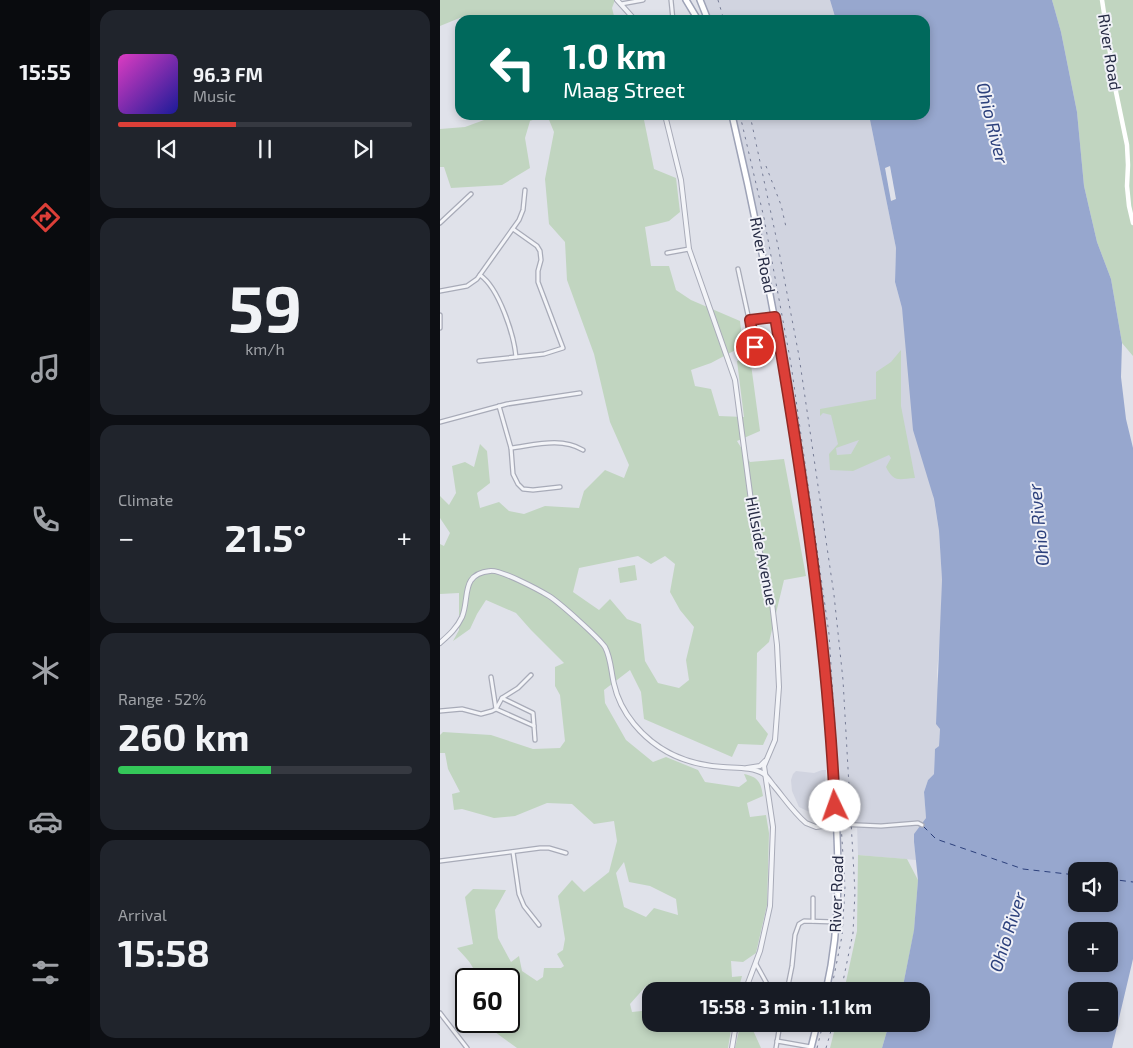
<!DOCTYPE html>
<html lang="en">
<head>
<meta charset="utf-8">
<style>
	:root { --surface:#171b24; --page:#20242c; --text:#f1f3f6; --muted:#9ea1a6; --line:#363941; --accent:#dc3f38 }
	body { margin:0; font-family:"Exo 2",sans-serif; background:var(--page); color:var(--text); height:100vh; display:flex; flex-direction:column; font-size:19px; white-space:nowrap }
	* { box-sizing:border-box; margin:0 }
	p { font-size:16px; color:var(--muted) }
	.icon { flex:none; width:28px; height:28px; fill:none; stroke:currentColor; stroke-width:2; stroke-linecap:round; stroke-linejoin:round }
	.map { position:relative; flex:1; overflow:hidden }
	.drawer { display:flex; flex-direction:column; gap:10px; padding:10px; background:#0d0f14; width:350px }
	.drawer>* { flex:none }
	.banner { position:absolute; left:15px; top:15px; width:475px; height:105px; border-radius:15px; box-shadow:0 2px 8px #0003; background:#00695c; color:#fff; overflow:hidden }
	.buttons { position:absolute; left:628px; top:862px; display:grid; gap:10px }
	.buttons a { display:grid; place-items:center; width:50px; height:50px; border-radius:10px; background:var(--surface); box-shadow:0 2px 8px #0003; font-size:25px }
	.speed { position:absolute; left:15px; top:968px; display:flex; gap:10px; font-size:25px; font-weight:700; text-align:center }
	.speed>* { display:grid; place-content:center; width:65px; height:65px; border-radius:50%; background:var(--surface); box-shadow:0 2px 8px #0003; line-height:1 }
	.speed .limit { border:2px solid #111; border-radius:8px; background:#fff; color:#111 }
	.pin { position:absolute; display:grid; place-items:center; width:42px; height:42px; color:#fff; margin:-21px; border:2px solid #fff; border-radius:50%; box-shadow:0 1px 5px #0007 }
	.me { position:absolute; width:55px; margin:-28px; rotate:357deg; stroke-linejoin:round; filter:drop-shadow(0 0 4px #0008) }
	.turn { display:flex; align-items:center; gap:18px; height:105px; padding:0 25px; font-size:22px }
	.turn .icon { width:65px; height:65px; stroke-width:2.5 }
	.turn b { display:block; font-size:35px; line-height:42px }
	.big { font-size:38px; font-weight:700; line-height:1.1 }
	.drawer .card { flex:1; display:flex; flex-direction:column; justify-content:center; gap:8px; min-width:0; padding:0 18px; border-radius:15px; background:var(--page) }
	.drawer .dial { align-items:center; gap:0 }
	.dial b { font-size:65px; line-height:1 }
	.song { display:flex; align-items:center; gap:15px }
	.cover { width:60px; height:60px; border-radius:8px; background:linear-gradient(135deg,hsl(310 70% 55%),hsl(240 70% 35%)) }
	.played { height:5px; border-radius:2px; background:linear-gradient(90deg,var(--accent) 40%,var(--line) 40%) }
	.keys { display:flex; justify-content:space-around; direction:ltr }
	.heat { display:flex; justify-content:space-between; align-items:center; font-size:28px; direction:ltr }
	.charge { height:8px; border-radius:4px; background:linear-gradient(90deg,#34c759 52%,var(--line) 0) }
	.trip { position:absolute; left:202px; top:982px; width:288px; height:50px; border-radius:15px; background:var(--surface); box-shadow:0 2px 8px #0003; font-weight:700; line-height:50px; text-align:center }
	main { display:flex; flex:1; min-height:0 }
	.tabs { display:flex; flex-direction:column; width:90px; justify-content:space-around; align-items:center; background:#090b0e; color:var(--muted) }
	.tabs .icon { width:35px; height:35px }
	.tabs .current { color:var(--accent) }
	.tabs b { font-size:22px; color:var(--text) }
	.map>svg:first-child { display:block }
</style>
</head>
<body>
<main>
<nav class="tabs">
<b>15:55</b>
<svg class="icon current" aria-label="directions" viewBox="0 0 24 24"><path d="M12 3l9 9-9 9-9-9zM9 14v-3h6M13 9l2 2-2 2"/></svg>
<svg class="icon" aria-label="music" viewBox="0 0 24 24"><path d="M9 18V5l10-2v13"/><circle cx="6" cy="18" r="3"/><circle cx="16" cy="16" r="3"/></svg>
<svg class="icon" aria-label="phone" viewBox="0 0 24 24"><path d="M5 4h4l2 5-3 2q2 4 5 5l2-3 5 2v4C11 20 4 13 5 4z"/></svg>
<svg class="icon" aria-label="climate" viewBox="0 0 24 24"><path d="M12 3v18M4 7l16 10M4 17L20 7"/></svg>
<svg class="icon" aria-label="car" viewBox="0 0 24 24"><path d="M5 17H2v-5l4-1 3-4h7l3 4 3 1v5h-3M9 17h6M6 11h13"/><circle cx="7" cy="17" r="2"/><circle cx="17" cy="17" r="2"/></svg>
<svg class="icon" aria-label="filters" viewBox="0 0 24 24"><path d="M4 7h16M4 17h16"/><circle cx="9" cy="7" r="2"/><circle cx="15" cy="17" r="2"/></svg>
</nav>
<section class="drawer">
<div class="card">
<div class="song"><i class="cover"></i><div><b>96.3 FM</b><p>Music</p></div></div>
<div class="played"></div>
<div class="keys"><svg class="icon" aria-label="previous" viewBox="0 0 24 24"><path d="M18 5L8 12l10 7zM5 5v14"/></svg><svg class="icon" aria-label="pause" viewBox="0 0 24 24"><path d="M8 5v14M16 5v14"/></svg><svg class="icon" aria-label="next" viewBox="0 0 24 24"><path d="M6 5l10 7-10 7zM19 5v14"/></svg></div>
</div>
<div class="card dial"><b>59</b><p>km/h</p></div>
<div class="card"><p>Climate</p>
<div class="heat"><a>−</a><b class="big">21.5°</b><a>+</a></div>
</div>
<div class="card"><p>Range · 52%</p><b class="big">260 km</b><div class="charge"></div></div>
<div class="card"><p>Arrival</p><b class="big">15:58</b></div>
</section>
<div class="map">
<svg width="693" height="1048" viewBox="0 0 693 1048">
	<rect width="100%" height="100%" fill="#e0e2ea"/>
	<g fill="#d1d4e0">
		<path d="M260,0h130l6,20h-128z"/>
		<path d="M292,115h137l27,133 -1,34 7,26 37,223 3,49 -1,47 -4,44 3,58 -1,17 -4,3 -1,25 -6,6 -4,12 2,26 -12,24 2,18 -58,-5 -1,-31h-21l-8,-127 -39,-297z"/>
		<path d="M382,770h4l-2,24 -3,10 1,14 -23,-11 -7,-16 -1,-11 2,-6 3,-3 18,2z"/>
	</g>
	<g fill="#c1d5c0" fill-rule="evenodd">
		<path d="M0,0h175l-3,8 3,12h-144l-4,-5 -27,11z"/>
		<path d="M612,0h81v356l-11,-13 -11,-64 -14,-37 -13,-56 -7,-74 -16,-80z"/>
		<path d="M44,115h61l-15,6 -5,17 5,30 -28,17 -51,3 -7,-21h-4v-38l25,-2 19,-7z"/>
		<path d="M107,115h96l11,54 22,9 4,34 -11,9 -24,6 6,39h18l7,24 15,10 49,21 3,25 -32,17 -20,7 4,16 16,3 8,27 25,1 -7,-56 13,-4 10,74 -23,10 13,21 34,-3 22,117 -22,4 -15,62 -12,11 -1,66 12,15 -5,11 -25,-1 -6,13 -88,-38 -3,-27 -11,-22 -26,20 1,13 21,37 27,22 13,-5 32,13 7,12 34,5 8,-6 -3,-7c14,3 17,8 19,22l-16,7 3,14 16,-2 3,18 -2,72 -11,48 -13,9 -12,-1 1,16 10,-1 -4,15h-80l-1,-5h-11l-16,18 2,8 19,-2v14h81l-4,24h-211l-22,-16 -10,-11h24v-42h-41l7,-7c-4,-10 -11,-16 -18,-24l16,-4 -8,-47 8,-8 33,1 -11,20 3,28 13,24 8,-6 3,15 15,10 6,-4 1,-9h17l3,-2 -7,-12 6,-4 2,-11 -7,-43 14,-16 12,12 25,-20 8,-31 -3,-20 -20,3 -22,-20 -25,-1 -32,13 -21,2 -32,-9 -8,1 -2,-16 8,-2 -12,-23 -3,-16h-5v-18l3,-3 48,3 42,14 27,-1 5,-7 -5,-46 -5,-9v-19l9,-4 -33,-33 -15,-17 -30,-13 -9,14 -7,15 -17,12 6,-11v-37l-19,1v-50l4,2 6,-13 -10,-15v-22l9,9 7,-12 -4,-27 13,-4 9,5 6,-23 7,7 3,32 -13,10 3,15 19,-6 10,9 15,3 21,-8 34,2 5,-17 21,-21 19,8 5,-13 -19,-43 -16,-68 -27,-74 -2,-38 -16,-18 -4,-45 9,-47zM198,556l13,8 14,-8 10,8 -5,28 10,18 14,17 -8,33 3,20 -10,8 -21,-5 -13,-22 -4,-37 -14,-5 -17,-20 -11,11 -26,-18 6,-24zM184,862l5,20 21,4 26,13 2,16 -24,-7 -8,9 -22,-10 -8,-34z"/>
		<path d="M461,350v56l14,72c-16,1 -21,5 -29,-11l5,-9 -2,-3 -36,16 -23,-1 -1,-16 9,-10 -7,-29 -8,-2 -3,3v-7l56,-10v-27l15,-10zM419,440l-8,14 -14,1 -1,-7z"/>
		<path d="M195,565l2,15 -17,3 -2,-15z"/>
		<path d="M418,855l49,4 11,21 -4,51 -12,60h-58l13,-60z"/>
		<path d="M396,1024h53l-7,24h-52z"/>
		<path d="M300,1026l12,2 9,20h-26z"/>
	</g>
	<path fill="#97a7ce" fill-rule="evenodd" d="M390,0h222l9,32 16,80 7,74 13,56 14,37 11,64 -1,34 5,42 7,29v511l-21,89h-230l7,-24h32v-33h-19l12,-61 4,-50 -4,-38v-8l12,-16 -2,-26 4,-12 6,-6 1,-25 4,-3 1,-17 -4,-5 6,-144 -3,-49 -5,-32 -21,-69 -11,-122 -7,-26 1,-34 -27,-133h56v-95h-89zM636,871h33v33h-33zM636,931h33v33h-33zM636,991h33v33h-33z"/>
	<path fill="#e0e2ea" d="M450,166l6,33 -5,2 -6,-33z"/>
	<g fill="none" stroke-linecap="round" stroke-linejoin="round">
		<g stroke="#2c407c" stroke-width="1" stroke-dasharray="6 5" stroke-linecap="butt">
			<path d="M483,826l13,13 87,30 53,6"/>
			<path d="M669,879l24,3"/>
		</g>
		<g stroke="#a8abb8" stroke-width="5.5">
			<g id="minor">
				<path d="M231,0l2,20"/>
				<path d="M181,4l22,-4"/>
				<path d="M0,223l31,-29"/>
				<path d="M227,253l22,-4"/>
				<path d="M298,269l18,83"/>
				<path d="M40,275c19,13 34,60 36,82"/>
				<path d="M0,291l27,-5 10,-7 42,-59 4,-10 2,-20"/>
				<path d="M0,315v13"/>
				<path d="M310,320l24,-3"/>
				<path d="M39,361l65,-7 19,-6 -25,-66v-11l3,-11 -1,-9 -3,-5 -24,-17"/>
				<path d="M59,406l12,42 2,26 5,10 5,5 10,1 27,-3"/>
				<path d="M0,422l67,-18 73,-11"/>
				<path d="M71,448c24,-3 50,-11 72,2"/>
				<path d="M51,677l5,32 38,17 -1,-13 -31,-15"/>
				<path d="M0,711l22,-2 19,5 11,-3 4,-2 6,-11 16,-10 13,-13"/>
				<path d="M94,726l1,14"/>
				<path d="M396,824l45,2 37,-3 4,2"/>
				<path d="M73,852l6,42 5,12 15,19"/>
				<path d="M0,861l100,-13h9l17,5"/>
				<path d="M373,921v-23"/>
				<path d="M316,964l15,27"/>
				<path d="M347,991l5,-25 3,-31 4,-11 5,-3 32,1"/>
				<path d="M0,1013l27,35"/>
				<path d="M337,1041l34,6"/>
				<path d="M336,1048l4,-24"/>
			</g>
		</g>
		<g stroke="#a8abb8" stroke-width="6">
			<g id="tertiary">
				<path d="M177,0l18,20"/>
				<path d="M225,115l16,65 8,69 46,131 20,151 17,72 5,42 2,42 -4,53 -11,26 9,61 -3,79 -10,45 -15,40"/>
				<path d="M0,643c9,-8 17,-15 22,-26 8,-19 -2,-43 28,-46 10,-2 49,19 59,25 11,7 49,41 56,51 6,11 6,25 9,37 3,14 11,29 20,40 23,28 54,41 89,43 13,1 30,0 41,7 4,3 7,9 10,12 10,12 20,27 32,37l10,4 20,-3"/>
				<path d="M307,768l13,-2 5,-5"/>
				<path d="M292,1048l4,-24"/>
			</g>
		</g>
		<g stroke="#9ea3b7" stroke-width="8">
			<g id="primary">
				<path d="M246,0l12,20"/>
				<path d="M260,0l8,20"/>
				<path d="M292,115c29,123 52,247 70,372 12,87 24,173 30,261 5,83 13,160 -6,243"/>
				<path d="M390,825c-2,-15 -6,-32 3,-46"/>
				<path d="M371,1048l6,-24"/>
			</g>
		</g>
		<use href="#minor" stroke="#f3f4f8" stroke-width="3"/>
		<use href="#tertiary" stroke="#f3f4f8" stroke-width="4"/>
		<path stroke="#fff" stroke-width="4.5" d="M662,0l14,92 11,53 1,20 -1,21 2,20 4,17"/>
		<use href="#primary" stroke="#fff" stroke-width="5"/>
		<g stroke="#777d96" stroke-width="1" stroke-dasharray="2.5 5" stroke-linecap="butt">
			<path d="M278,0l6,20"/>
			<path d="M300,115l24,103 27,146 38,270 16,253 -3,49 -11,55"/>
			<path d="M310,115l28,131 21,110 35,239 9,85 12,212 -2,41 -12,58"/>
			<path d="M326,166l15,39 5,22"/>
			<path d="M377,1048l6,-24"/>
			<path d="M386,1048l7,-24"/>
		</g>
	</g>
	<g fill="none" stroke-linecap="round" stroke-linejoin="round">
		<g stroke="#8f2924" stroke-width="12">
			<path id="route" d="M315,347l-5,-27 25,-3c28,162 52,325 60,489"/>
		</g>
		<use href="#route" stroke="#dc3f38" stroke-width="9"/>
	</g>
	<g text-anchor="middle" stroke-width="4" stroke-linejoin="round" paint-order="stroke">
		<g font-size="16" fill="#262b44" stroke="#f0f1f7">
			<text transform="translate(670 52) rotate(81)" y="6">River Road</text>
			<text transform="translate(323 255) rotate(79)" y="6">River Road</text>
			<text transform="translate(322 551) rotate(79)" y="6">Hillside Avenue</text>
			<text transform="translate(396 894) rotate(-88)" y="6">River Road</text>
		</g>
		<g font-size="18" font-style="italic" fill="#2c407c" stroke="#f0f1f7">
			<text transform="translate(552 123) rotate(76)" y="6">Ohio River</text>
			<text transform="translate(599 525) rotate(-96)" y="6">Ohio River</text>
			<text transform="translate(568 932) rotate(-72)" y="6">Ohio River</text>
		</g>
	</g>
</svg>
<div class="buttons">
<a><svg class="icon" aria-label="sound" viewBox="0 0 24 24"><path d="M4 9h4l5-4v14l-5-4H4zM17 9q2 3 0 6"/></svg></a>
<a>+</a>
<a>−</a>
</div>
<div class="speed"><div class="limit">60</div></div>
<div class="pin" style="left:315px;top:347px;background:#d93025"><svg class="icon" aria-label="arrive" viewBox="0 0 24 24"><path d="M6 21V4h12l-3 4 3 4H6"/></svg></div>
<svg class="me" style="left:395px;top:806px" viewBox="-20 -20 40 40"><circle r="19" fill="#fff"/><path d="M0-13L10 11 0 6-10 11z" fill="#dc3f38"/></svg>
<div class="trip">15:58 · 3 min · 1.1 km</div>
<div class="banner">
<div class="turn"><svg class="icon" aria-label="left" viewBox="0 0 24 24"><path d="M17 20v-9H6M10 6l-5 5 5 5"/></svg><div><b>1.0 km</b>Maag Street</div></div>
</div>
</div>
</main>
</body>
</html>
